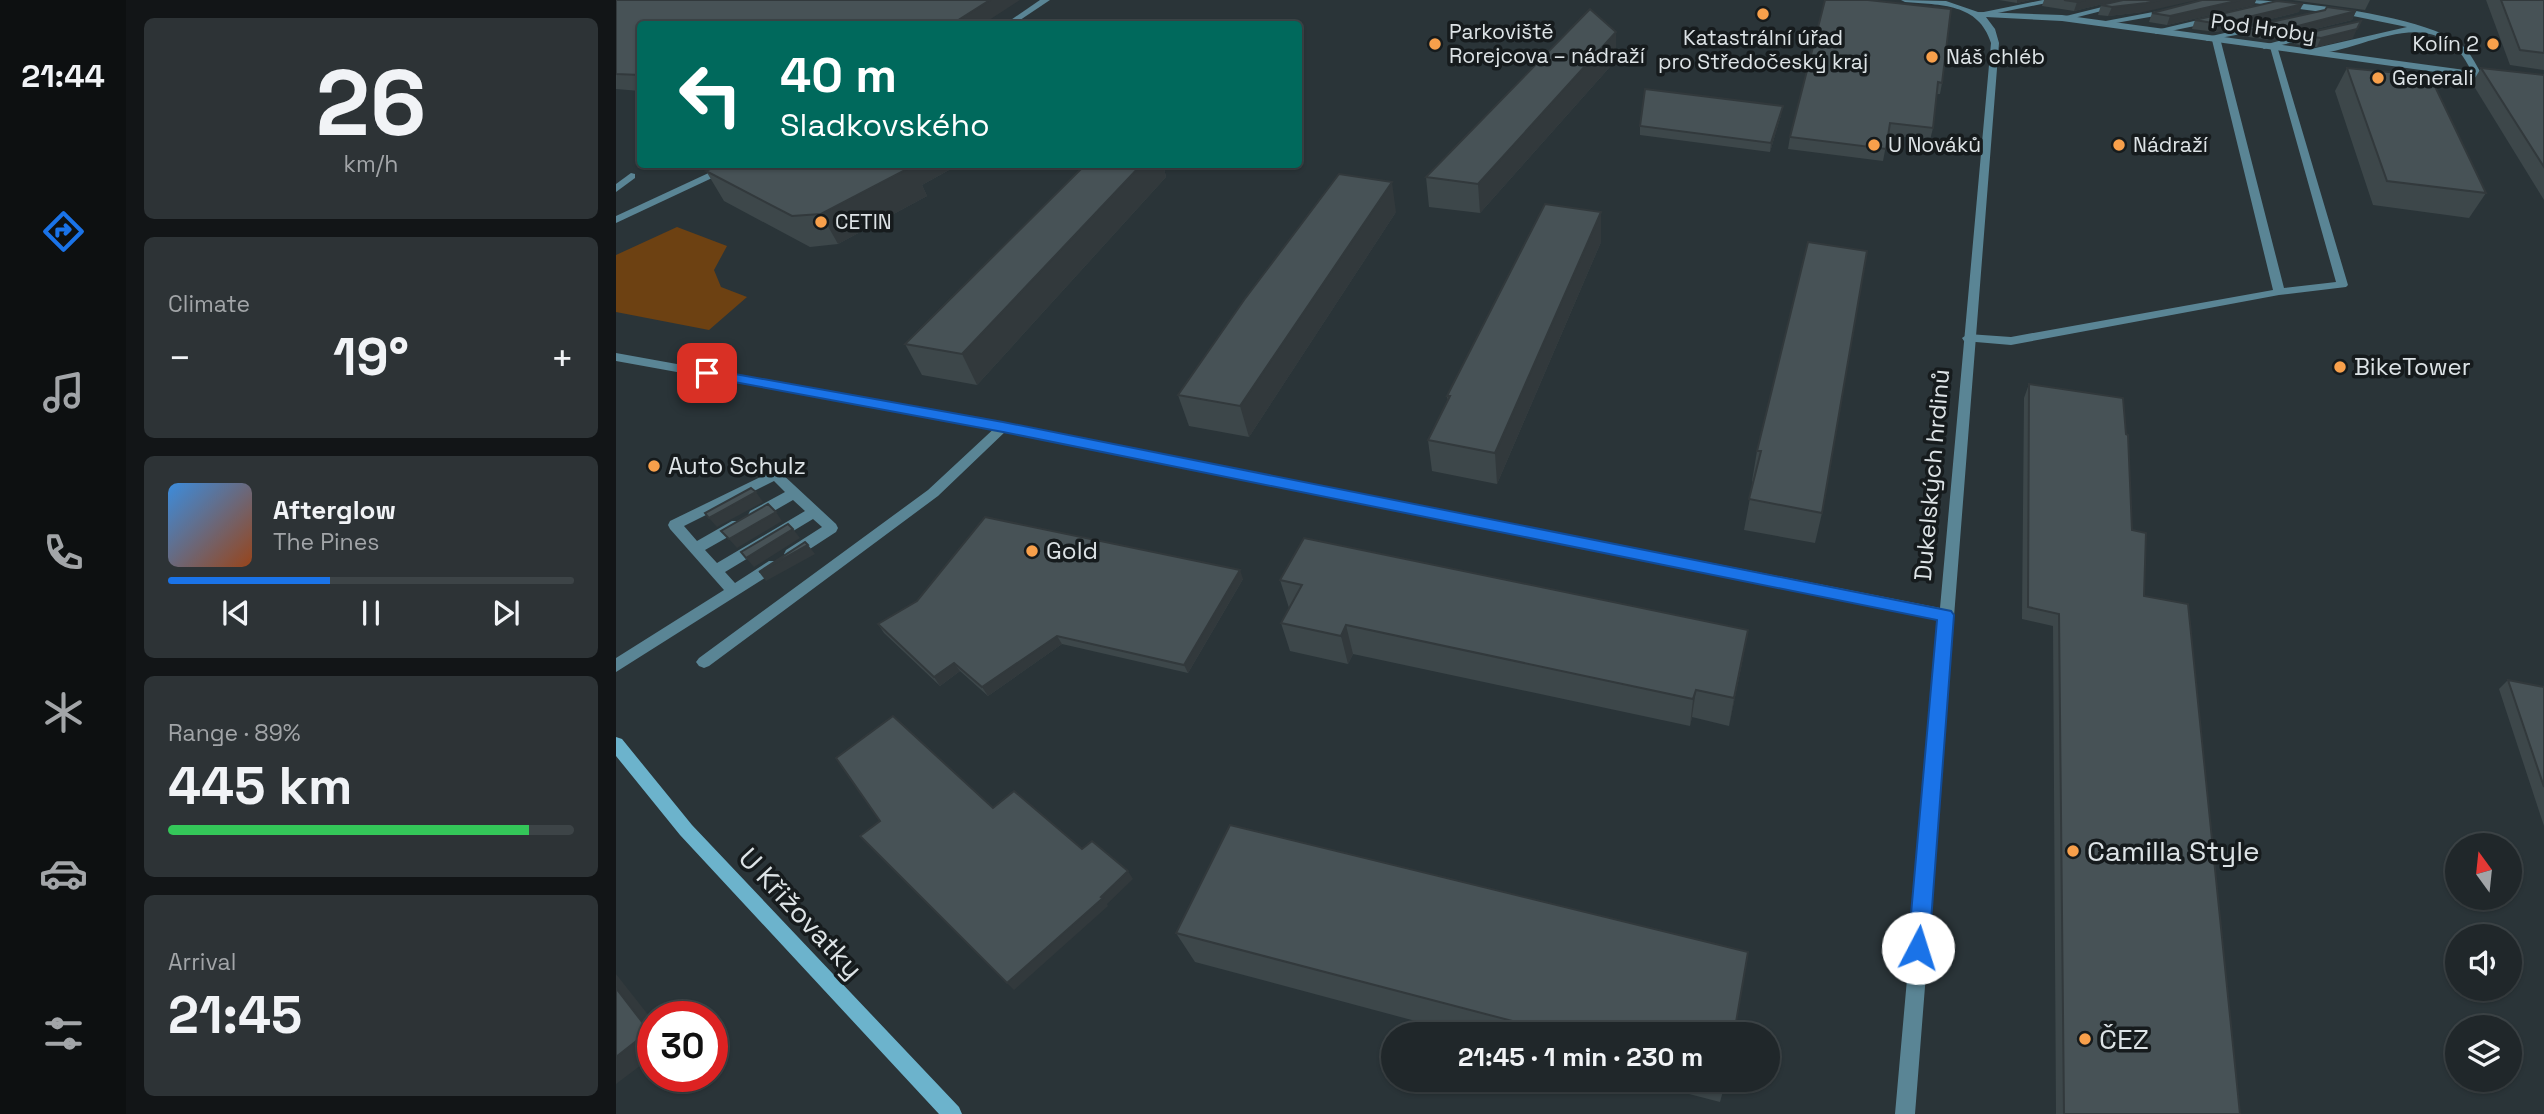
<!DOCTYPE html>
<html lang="en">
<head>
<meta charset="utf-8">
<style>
	:root { --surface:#20272a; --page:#2d3336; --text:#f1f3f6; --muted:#a2a5a8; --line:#3d4447; --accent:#1a73e8 }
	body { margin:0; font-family:"Space Grotesk",sans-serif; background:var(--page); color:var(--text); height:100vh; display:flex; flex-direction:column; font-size:26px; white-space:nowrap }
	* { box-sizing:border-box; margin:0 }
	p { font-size:23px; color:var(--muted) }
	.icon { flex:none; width:38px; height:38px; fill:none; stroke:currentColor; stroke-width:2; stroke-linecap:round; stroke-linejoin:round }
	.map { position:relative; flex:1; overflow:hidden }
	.drawer { display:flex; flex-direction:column; gap:18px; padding:18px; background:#121517; width:490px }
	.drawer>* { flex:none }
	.top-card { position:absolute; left:21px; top:21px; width:665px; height:147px; border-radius:7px; box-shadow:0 2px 5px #0004,0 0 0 2px var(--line); background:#00695c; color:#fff; overflow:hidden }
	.needle { width:46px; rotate:345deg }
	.controls { position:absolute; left:1829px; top:833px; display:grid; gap:14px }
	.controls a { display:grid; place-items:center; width:77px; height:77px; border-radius:50%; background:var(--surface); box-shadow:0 2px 5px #0004,0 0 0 2px var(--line); font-size:35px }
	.speed { position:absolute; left:21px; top:1001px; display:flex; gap:14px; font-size:35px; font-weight:700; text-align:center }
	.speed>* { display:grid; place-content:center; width:91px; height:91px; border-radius:50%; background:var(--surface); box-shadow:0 2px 5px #0004,0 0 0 2px var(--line); line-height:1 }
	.speed .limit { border:10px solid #d22; background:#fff; color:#111 }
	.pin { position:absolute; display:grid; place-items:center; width:60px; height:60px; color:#fff; margin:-30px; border-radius:14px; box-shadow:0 4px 10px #0006 }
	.me { position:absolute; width:77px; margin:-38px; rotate:5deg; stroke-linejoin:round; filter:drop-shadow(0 0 5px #0008) }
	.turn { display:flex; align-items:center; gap:24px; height:147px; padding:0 28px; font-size:32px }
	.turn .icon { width:91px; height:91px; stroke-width:2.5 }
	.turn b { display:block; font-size:49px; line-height:60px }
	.big { font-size:52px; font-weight:700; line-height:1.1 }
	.drawer .widget { flex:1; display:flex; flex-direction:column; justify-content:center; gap:10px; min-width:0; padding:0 24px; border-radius:10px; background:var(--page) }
	.drawer .dial { align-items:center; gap:0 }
	.dial b { font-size:91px; line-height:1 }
	.song { display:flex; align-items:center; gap:21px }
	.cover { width:84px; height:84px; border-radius:10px; background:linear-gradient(135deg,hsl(210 70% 55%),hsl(20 70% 35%)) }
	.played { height:7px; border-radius:4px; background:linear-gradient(90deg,var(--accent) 40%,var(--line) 40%) }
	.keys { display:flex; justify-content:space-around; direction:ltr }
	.heat { display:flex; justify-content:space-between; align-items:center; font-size:38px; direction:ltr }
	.charge { height:10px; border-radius:5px; background:linear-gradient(90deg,#34c759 89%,var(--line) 0) }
	.trip { position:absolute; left:765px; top:1022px; width:399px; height:70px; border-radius:35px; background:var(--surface); box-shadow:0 2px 5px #0004,0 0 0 2px var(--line); font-weight:700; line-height:70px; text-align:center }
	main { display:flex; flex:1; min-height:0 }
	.tabs { display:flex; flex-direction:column; width:126px; justify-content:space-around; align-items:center; background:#0d1011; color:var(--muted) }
	.tabs .icon { width:49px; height:49px }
	.tabs .active { color:var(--accent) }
	.tabs b { font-size:32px; color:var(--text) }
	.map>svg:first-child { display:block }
</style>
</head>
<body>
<main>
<nav class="tabs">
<b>21:44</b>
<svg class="icon active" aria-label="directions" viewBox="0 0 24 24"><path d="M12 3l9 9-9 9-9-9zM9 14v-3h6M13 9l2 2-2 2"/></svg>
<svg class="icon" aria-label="music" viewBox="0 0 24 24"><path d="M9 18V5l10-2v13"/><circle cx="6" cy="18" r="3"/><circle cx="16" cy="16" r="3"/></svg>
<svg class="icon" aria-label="phone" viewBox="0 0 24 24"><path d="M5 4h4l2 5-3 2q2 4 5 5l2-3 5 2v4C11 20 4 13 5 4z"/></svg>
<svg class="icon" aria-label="climate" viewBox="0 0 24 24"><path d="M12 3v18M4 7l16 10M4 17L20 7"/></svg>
<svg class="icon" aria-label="car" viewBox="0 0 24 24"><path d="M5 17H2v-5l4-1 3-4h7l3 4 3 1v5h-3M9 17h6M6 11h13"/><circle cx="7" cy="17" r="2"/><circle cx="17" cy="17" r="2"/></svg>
<svg class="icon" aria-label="filters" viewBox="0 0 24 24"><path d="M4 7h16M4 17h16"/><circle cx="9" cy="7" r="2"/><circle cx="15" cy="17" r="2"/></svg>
</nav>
<section class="drawer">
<div class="widget dial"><b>26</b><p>km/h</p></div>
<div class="widget"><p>Climate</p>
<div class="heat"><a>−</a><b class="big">19°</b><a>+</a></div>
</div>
<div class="widget">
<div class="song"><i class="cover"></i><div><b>Afterglow</b><p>The Pines</p></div></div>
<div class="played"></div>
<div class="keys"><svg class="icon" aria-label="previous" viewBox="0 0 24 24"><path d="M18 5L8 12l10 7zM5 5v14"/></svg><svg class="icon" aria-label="pause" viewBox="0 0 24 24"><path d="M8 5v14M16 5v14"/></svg><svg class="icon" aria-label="next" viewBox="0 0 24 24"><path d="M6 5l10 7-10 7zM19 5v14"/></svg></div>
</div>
<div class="widget"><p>Range · 89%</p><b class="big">445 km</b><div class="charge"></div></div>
<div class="widget"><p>Arrival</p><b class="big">21:45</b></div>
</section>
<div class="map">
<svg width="1928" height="1114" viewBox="0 0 1928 1114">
	<rect width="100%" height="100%" fill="#2a3438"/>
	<path fill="#6d4112" d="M61,227l50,19 -13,24 7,17 26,10 -38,33 -93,-18v-57z"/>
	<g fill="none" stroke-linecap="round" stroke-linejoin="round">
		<g fill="#5a8595" fill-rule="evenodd">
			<path d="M1427,0h18l-83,17 -4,-3z"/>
			<path d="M1514,0h15l-83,21 -4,-3z"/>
			<path d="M1626,0c51,0 174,14 216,42 12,8 17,22 25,34l-7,2c-6,-9 -11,-20 -18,-28 -42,-43 -103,6 -151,4v-4l100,-23 -54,-11 -107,-14z"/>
			<path d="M1553,9h3v4l-73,13 -4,-3z"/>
			<path d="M1595,17l4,3 -1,2 -58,12 -4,-3z"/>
			<path d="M1643,25l4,3 -1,2 -42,8 64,250 52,-6 -66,-235 -6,2 -4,-3 56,-15 3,1v4l-42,10 71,239 -2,2 -67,8 -268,50 -47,-4 -2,-3 6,-4 43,3 262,-47 -61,-250 -5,1 -4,-3z"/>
			<path d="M15,173l4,1v4l-19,14v-8z"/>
			<path d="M387,423l4,1 2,3 -2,3 -69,66 -229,170 -5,2 -5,-2 -3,-4 3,-4 229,-168 71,-66z"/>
			<path d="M159,470l5,2 56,52 2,4 -2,4 -40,26h-10l-2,-4 2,-4 36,-23 -9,-8 -88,53 10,11 34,-22h10l2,4 -2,4 -163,103v-14l108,-68 -54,-61 -2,-4 2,-4zM158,481l11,11 -35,19 -2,4 2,4h10l33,-19 12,11 -88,52 -12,-13 37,-21 2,-4 -2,-4h-10l-35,20 -13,-15z"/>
		</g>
		<g fill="#5a8595" fill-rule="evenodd">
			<path d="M424,0h10l-36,24h-9z"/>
			<path d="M1285,0l45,1 32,11 84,3 432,59 4,3 -4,3 -432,-59 -76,-4 9,12 4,14 -84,1071h-20l44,-494 -936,-189 -387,-70v-8l387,70 937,185 51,-565c-12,-40 -51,-38 -86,-41z"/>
			<path d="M112,164h14l-126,59v-7z"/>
		</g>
		<path fill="#6cb3cc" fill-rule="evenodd" d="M0,737l6,2 70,86 267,282 3,7h-23l-259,-279 -64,-79z"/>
	</g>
	<g fill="#3d474a">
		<path d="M0,0l24,24v67l-24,-2z"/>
		<path d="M1209,0l117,83 -2,11h-4l-3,34 -3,12 -42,-5 -5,26 -95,-12 2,-12z"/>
		<path d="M1383,0h31l-13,3z"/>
		<path d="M1428,0h75l-45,11 -32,-5z"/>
		<path d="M1586,0h54l-2,5 -87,20 -18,-3 3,-9z"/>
		<path d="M1676,0h78l-5,10z"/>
		<path d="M1870,0h58v70l-34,-5z"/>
		<path d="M1485,5l42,7 -35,4 -10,-1z"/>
		<path d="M1740,11l-4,9 -81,20 -30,-4 4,-8z"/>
		<path d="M1683,12l-83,20 -24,-3 3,-9z"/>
		<path d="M1682,35l55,3 -36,9 -23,-3z"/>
		<path d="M1000,60l-136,153 -51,-6 -3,-30z"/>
		<path d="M1731,68l139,125 -17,25 -96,-13 -38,-114z"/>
		<path d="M1865,68l63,7v125l-72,-117z"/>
		<path d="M1165,115l-11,37 -130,-17v-9z"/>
		<path d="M104,164h227l2,6 -27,15 5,11 -89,48 -28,3 -86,-46 -18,-30z"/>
		<path d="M470,164h77l3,13 -189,208 -55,-10 -17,-31z"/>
		<path d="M780,212l-147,225 -60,-11 -11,-31z"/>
		<path d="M985,242l-104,242 -65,-13 -4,-31 20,-39 -1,-5z"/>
		<path d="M1192,242l14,271 -7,30 -71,-13 9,-48 -1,-1 5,-30z"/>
		<path d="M1413,384l103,146 108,584h-184l-3,-488 -31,-7 2,-221z"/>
		<path d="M627,579l-55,94 -126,-29 -74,52 -28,-25 -20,15 -56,-53 -6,-9z"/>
		<path d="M664,580l463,78 -14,68 -37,-9 -2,9 -337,-72 -5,10 -58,-13 -9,-28 8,-15z"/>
		<path d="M1892,680l36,7v139l-45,-137z"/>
		<path d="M560,933l558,101h-270l-269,-72z"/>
		<path d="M1019,1080h91l-6,22z"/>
	</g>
	<g fill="#32393c">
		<path d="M374,0h30l-37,24h-31z"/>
		<path d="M1401,0h13l-13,3z"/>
		<path d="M1469,0h34l-45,11 3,-9z"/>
		<path d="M1544,0h37l-54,12 -35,4 4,-9z"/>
		<path d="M1624,0h16l-2,5 -87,20 3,-9z"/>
		<path d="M1687,4l-4,8 -83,20 3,-8z"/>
		<path d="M1740,11l-4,9 -81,20 4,-8z"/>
		<path d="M1741,29l-4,9 -36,9 4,-9z"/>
		<path d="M1000,32v28l-136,153 -2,-29z"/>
		<path d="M1167,106l-2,9 -11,37 1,-9z"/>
		<path d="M285,164h46l2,6 -27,15 5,11 -89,48 -17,-30z"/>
		<path d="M526,164h21l3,13 -189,208 -15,-31z"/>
		<path d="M776,182l4,30 -147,225 -9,-31z"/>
		<path d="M985,212v30l-104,242 -2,-31z"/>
		<path d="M140,492l7,10 -46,25 -8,-9z"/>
		<path d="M160,512l6,9 -45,27 -8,-9z"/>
		<path d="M177,529l7,9 -46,29 -8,-9z"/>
		<path d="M192,545l7,9 -49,27 -7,-9z"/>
		<path d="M624,570l3,9 -55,94 -4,-8z"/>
		<path d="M730,625l7,29 -5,10 -7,-28z"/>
		<path d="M1132,630l-5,28 -14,68 5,-28z"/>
		<path d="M441,636l5,8 -74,52 -6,-9z"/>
		<path d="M338,663l6,8 -20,15 -6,-9z"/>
		<path d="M1080,690l-4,27 -2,9 3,-27z"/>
		<path d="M512,871l5,8 -26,25 1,2 -94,84 -7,-7z"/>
		<path d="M0,974l37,47v35l-37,28z"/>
	</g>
	<g fill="#475256" stroke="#32393c" stroke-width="2">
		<path d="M0,0h374l-38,24h-312v51l-24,-1z"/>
		<path d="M1209,0h43l83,9 -9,74 -4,-1 -5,46 -43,-5 -4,26 -96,-12z"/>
		<path d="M1448,0h21l-8,2z"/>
		<path d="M1507,0h37l-14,3 -34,4 -11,-2z"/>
		<path d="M1586,0h38l-70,16 -18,-3z"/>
		<path d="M1885,0h43v53l-24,-3z"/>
		<path d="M1661,1l26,3 -84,20 -24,-4z"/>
		<path d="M1711,7l29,4 -81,21 -30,-4 80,-18z"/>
		<path d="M974,9l26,23 -138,152 -52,-7z"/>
		<path d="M1745,21l-4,8 -36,9 -23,-3z"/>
		<path d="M1731,68l83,8 56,117 -99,-12z"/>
		<path d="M1865,68l63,7v92z"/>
		<path d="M1029,89l138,17 -12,37 -131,-17z"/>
		<path d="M104,164h189l4,2 -92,48 -29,2 -86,-45z"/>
		<path d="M470,164h56l-180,190 -57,-10z"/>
		<path d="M723,174l53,8 -152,224 -62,-11 66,-95z"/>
		<path d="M929,204l56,8 -106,241 -67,-13 22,-44h-3z"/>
		<path d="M1192,242l59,9 -45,262 -73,-14 12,-48h-4z"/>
		<path d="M1413,384l94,14 3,36 2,1 4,95 14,3 -2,63 44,8 52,510h-176l-5,-500 -31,-7z"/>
		<path d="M135,488l5,4 -47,26 -4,-5z"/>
		<path d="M152,504l8,8 -47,27 -8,-8z"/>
		<path d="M369,517l255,53 -56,95 -127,-29 -75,51 -28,-24 -20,14 -56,-53 39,-23z"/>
		<path d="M172,524l5,5 -47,29 -5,-6z"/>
		<path d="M688,538l444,92 -14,68 -38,-8 -3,9 -347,-74 -5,11 -60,-13 21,-38 -22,-5z"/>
		<path d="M189,542l3,3 -49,27z"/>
		<path d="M1892,680l36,7v100z"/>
		<path d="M277,716l100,92 21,-17 68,58 10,-8 36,30 -27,26 2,1 -96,85 -147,-147 20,-15 -44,-63z"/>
		<path d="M614,825l518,127 -14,82h-172l-386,-101z"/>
		<path d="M0,988l33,43 -33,26z"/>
	</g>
	<path fill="#1a73e8" stroke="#114b97" stroke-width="2" d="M91,369l296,53 948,189 3,4 -25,333 -3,7 -8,3 -7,-3 -3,-7 29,-328 -934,-188 -301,-56 -2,-3z"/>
	<g fill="#f8a04b" stroke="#161b1d" stroke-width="2.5">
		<circle cx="1147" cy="14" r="7"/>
		<circle cx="819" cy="44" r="7"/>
		<circle cx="1877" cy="44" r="7"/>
		<circle cx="1316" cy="57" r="7"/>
		<circle cx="1762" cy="78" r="7"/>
		<circle cx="1258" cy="145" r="7"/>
		<circle cx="1503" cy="145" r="7"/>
		<circle cx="205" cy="222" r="7"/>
		<circle cx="1724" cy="367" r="7"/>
		<circle cx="38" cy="466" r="7"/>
		<circle cx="416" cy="551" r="7"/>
		<circle cx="1457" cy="851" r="7"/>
		<circle cx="1469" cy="1039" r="7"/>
	</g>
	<g text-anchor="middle" stroke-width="7" stroke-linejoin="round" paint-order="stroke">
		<g font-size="21" fill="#dde3e6" stroke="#161b1d">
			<text transform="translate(1647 28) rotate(8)" y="7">Pod Hroby</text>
		</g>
		<g font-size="21" fill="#dde3e6" stroke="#161b1d" text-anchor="start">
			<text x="833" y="39">Parkoviště<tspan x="833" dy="24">Rorejcova – nádraží</tspan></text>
			<text x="1147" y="45" text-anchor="middle">Katastrální úřad<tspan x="1147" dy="24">pro Středočeský kraj</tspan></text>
			<text x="1863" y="51" text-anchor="end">Kolín 2</text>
			<text x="1330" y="64">Náš chléb</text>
			<text x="1776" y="85">Generali</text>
			<text x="1272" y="152">U Nováků</text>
			<text x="1517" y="152">Nádraží</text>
			<text x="219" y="229">CETIN</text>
		</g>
		<g font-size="24" fill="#dde3e6" stroke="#161b1d" text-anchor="start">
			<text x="1738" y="375">BikeTower</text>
			<text x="52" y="474">Auto Schulz</text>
			<text x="430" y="559">Gold</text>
		</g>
		<g font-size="24" fill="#dde3e6" stroke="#161b1d">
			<text transform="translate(1316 475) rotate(-85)" y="8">Dukelských hrdinů</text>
		</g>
		<g font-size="28" fill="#dde3e6" stroke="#161b1d" text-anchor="start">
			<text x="1471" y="861">Camilla Style</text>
			<text x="1483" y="1049">ČEZ</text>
		</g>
		<g font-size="28" fill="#dde3e6" stroke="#161b1d">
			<text transform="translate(185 913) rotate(47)" y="10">U Křižovatky</text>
		</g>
	</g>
</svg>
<div class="controls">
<a><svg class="needle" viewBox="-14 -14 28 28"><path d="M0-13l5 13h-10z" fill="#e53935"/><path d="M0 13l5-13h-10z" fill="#a2a5a8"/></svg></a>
<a><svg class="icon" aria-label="sound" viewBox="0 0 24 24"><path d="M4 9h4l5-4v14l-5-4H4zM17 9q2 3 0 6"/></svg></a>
<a><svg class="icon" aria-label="layers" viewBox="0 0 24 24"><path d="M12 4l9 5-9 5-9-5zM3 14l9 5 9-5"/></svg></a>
</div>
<div class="speed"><div class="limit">30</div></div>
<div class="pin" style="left:91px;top:373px;background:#d93025"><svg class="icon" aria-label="arrive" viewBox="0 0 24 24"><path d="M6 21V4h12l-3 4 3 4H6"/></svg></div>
<svg class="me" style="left:1302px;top:948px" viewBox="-20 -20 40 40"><circle r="19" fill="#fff"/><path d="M0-13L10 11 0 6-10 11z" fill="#1a73e8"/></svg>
<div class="trip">21:45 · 1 min · 230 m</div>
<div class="top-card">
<div class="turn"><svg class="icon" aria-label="left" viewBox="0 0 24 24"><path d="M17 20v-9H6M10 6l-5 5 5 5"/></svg><div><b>40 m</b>Sladkovského</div></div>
</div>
</div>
</main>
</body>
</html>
